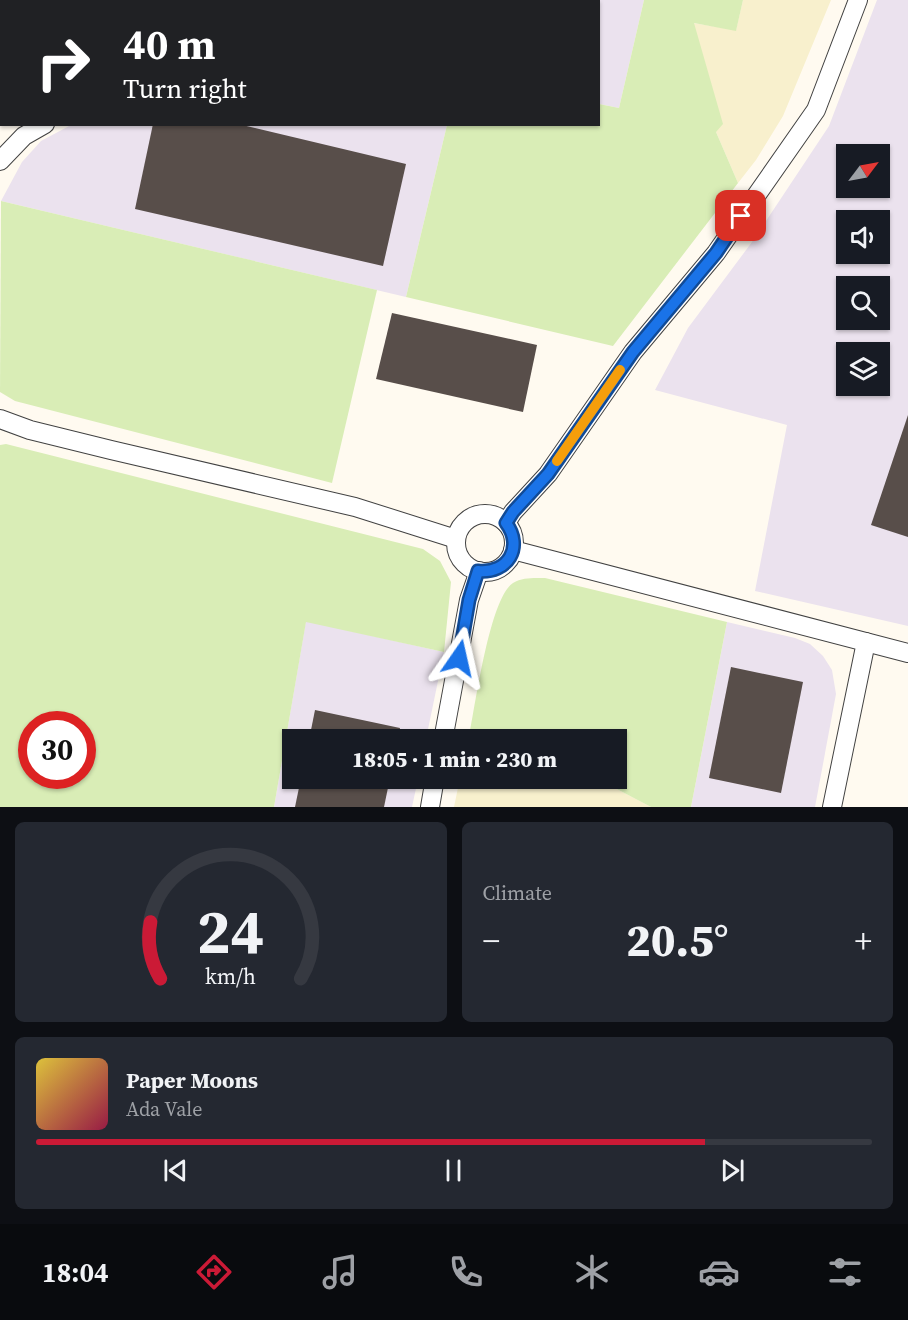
<!DOCTYPE html>
<html lang="en">
<head>
<meta charset="utf-8">
<style>
	:root { --surface:#171b24; --page:#242831; --text:#f1f3f6; --muted:#9ea1a6; --line:#363941; --accent:#cb1a36 }
	body { margin:0; font-family:"Source Serif 4",serif; background:var(--page); color:var(--text); height:100vh; display:flex; flex-direction:column; font-size:22px; white-space:nowrap }
	* { box-sizing:border-box; margin:0 }
	p { font-size:20px; color:var(--muted) }
	.icon { flex:none; width:33px; height:33px; fill:none; stroke:currentColor; stroke-width:2; stroke-linecap:round; stroke-linejoin:round }
	.map { position:relative; height:807px; overflow:hidden }
	.details { display:flex; flex-direction:column; gap:15px; padding:15px; background:#0d0f14; flex:1 }
	.details>* { flex:none }
	.hud { position:absolute; left:0px; top:0px; width:600px; height:126px; box-shadow:0 2px 4px #0004; background:#202124; color:#fff; overflow:hidden }
	.needle { width:39px; rotate:58deg }
	.buttons { position:absolute; left:836px; top:144px; display:grid; gap:12px }
	.buttons a { display:grid; place-items:center; width:54px; height:54px; border-radius:0px; background:var(--surface); box-shadow:0 2px 4px #0004; font-size:30px }
	.speed { position:absolute; left:18px; top:711px; display:flex; gap:12px; font-size:30px; font-weight:700; text-align:center }
	.speed>* { display:grid; place-content:center; width:78px; height:78px; border-radius:50%; background:var(--surface); box-shadow:0 2px 4px #0004; line-height:1 }
	.speed .limit { border:9px solid #d22; background:#fff; color:#111 }
	.pin { position:absolute; display:grid; place-items:center; width:51px; height:51px; color:#fff; margin:-26px; border-radius:12px; box-shadow:0 3px 9px #0006 }
	.me { position:absolute; width:66px; margin:-33px; rotate:11deg; stroke-linejoin:round; filter:drop-shadow(0 0 4px #0008) }
	.turn { display:flex; align-items:center; gap:21px; height:126px; padding:0 24px; font-size:27px }
	.turn .icon { width:78px; height:78px; stroke-width:2.5 }
	.turn b { display:block; font-size:42px; line-height:51px }
	.big { font-size:45px; font-weight:800; line-height:1.1 }
	.details .widget { flex:1; display:flex; flex-direction:column; justify-content:center; gap:9px; min-width:0; padding:0 21px; border-radius:9px; background:var(--page) }
	.details .dial { align-items:center; gap:0 }
	.dial svg { height:156px; overflow:visible; fill:none; stroke:var(--line); stroke-width:7; stroke-linecap:round; text-anchor:middle }
	.dial text { fill:var(--text); stroke:none }
	.song { display:flex; align-items:center; gap:18px }
	.cover { width:72px; height:72px; border-radius:9px; background:linear-gradient(135deg,hsl(50 70% 55%),hsl(340 70% 35%)) }
	.played { height:6px; border-radius:3px; background:linear-gradient(90deg,var(--accent) 80%,var(--line) 80%) }
	.keys { display:flex; justify-content:space-around; direction:ltr }
	.heat { display:flex; justify-content:space-between; align-items:center; font-size:33px; direction:ltr }
	.details .tiles { flex:1; display:grid; gap:15px; grid-template-columns:1fr 1fr }
	.widget:last-child { grid-column:span 2 }
	.trip { position:absolute; left:282px; top:729px; width:345px; height:60px; border-radius:0px; background:var(--surface); box-shadow:0 2px 4px #0004; font-weight:800; line-height:60px; text-align:center }
	.tab-bar { display:flex; height:96px; justify-content:space-around; align-items:center; background:#090b0e; color:var(--muted) }
	.tab-bar .icon { width:42px; height:42px }
	.tab-bar .current { color:var(--accent) }
	.tab-bar b { font-size:27px; color:var(--text) }
	.map>svg:first-child { display:block }
</style>
</head>
<body>
<div class="map">
<svg width="908" height="807" viewBox="0 0 908 807">
	<rect width="100%" height="100%" fill="#fffaf0"/>
	<g fill="#ebe2ee" fill-rule="evenodd">
		<path d="M291,0h353l-25,108 -20,-4 -1,-102h-307z"/>
		<path d="M877,0h31v626l-153,-35 32,-166 -132,-35 33,-62 64,-86 77,-116zM846,154h33v34h-33zM846,220h33v34h-33zM846,286h33v34h-33zM846,352h33v34h-33z"/>
		<path d="M71,125h376l-41,172 -405,-96 21,-39 19,-21z"/>
		<path d="M306,621l138,31 -18,87 -134,1v38l126,1 -6,28h-138z"/>
		<path d="M727,622l68,16 15,6 13,12 9,14 4,24 -21,113h-124z"/>
	</g>
	<g fill="#f8f0cd">
		<path d="M743,0h88l-48,116 -27,44 -18,23 -22,-51 -23,-109 43,7z"/>
		<path d="M460,778l144,1 7,7 40,21h-197z"/>
	</g>
	<g fill="#d9edb6" fill-rule="evenodd">
		<path d="M644,0h99l-7,31 -42,-8 29,101 -7,8 22,51 -125,163 -207,-49 41,-172 151,-1 1,-20 20,4z"/>
		<path d="M1,201l376,89 -45,193 -317,-82 -15,-9z"/>
		<path d="M6,444l417,105 17,12 11,21 -7,70 -138,-30 -32,185h-274v-362zM32,724h50v52h-50z"/>
		<path d="M545,578l182,44 -36,185h-40l-40,-21 -7,-7 12,-1v-38h-112l-34,-9c6,-30 20,-133 43,-148 10,-6 21,-5 32,-5z"/>
	</g>
	<g fill="#584e4a">
		<path d="M153,124h85l168,40 -23,102 -248,-57z"/>
		<path d="M392,313l145,32 -14,67 -147,-33z"/>
		<path d="M908,415v122l-37,-12z"/>
		<path d="M731,667l72,15 -22,111 -72,-15z"/>
		<path d="M315,710l85,18 -2,12h-89z"/>
		<path d="M301,778h89l-6,29h-89z"/>
	</g>
	<g fill="none" stroke-linecap="round" stroke-linejoin="round">
		<g stroke="#424242" stroke-width="20">
			<g id="minor">
				<path d="M0,161l24,-25 21,-12"/>
				<path d="M0,419l30,11 81,20 244,57 101,32"/>
				<circle cx="485" cy="543" r="29"/>
				<path d="M506,523l7,-11 35,-38 85,-122 83,-99 100,-143 42,-110"/>
				<path d="M513,550l395,103"/>
				<path d="M443,740l26,-140 10,-29"/>
				<path d="M430,807l5,-29"/>
				<path d="M832,807l34,-165"/>
			</g>
		</g>
		<use href="#minor" stroke="#fff" stroke-width="18"/>
	</g>
	<g fill="none" stroke-linecap="round" stroke-linejoin="round">
		<g stroke="#114b97" stroke-width="15">
			<path id="route" d="M459,658l10,-58 9,-29c30,3 46,-24 28,-48l7,-11 35,-38 85,-122 83,-99 25,-37"/>
		</g>
		<use href="#route" stroke="#1a73e8" stroke-width="10"/>
		<path stroke="#f59e0b" stroke-width="10" d="M557,461l63,-91"/>
	</g>
</svg>
<div class="buttons">
<a><svg class="needle" viewBox="-14 -14 28 28"><path d="M0-13l5 13h-10z" fill="#e53935"/><path d="M0 13l5-13h-10z" fill="#9ea1a6"/></svg></a>
<a><svg class="icon" aria-label="sound" viewBox="0 0 24 24"><path d="M4 9h4l5-4v14l-5-4H4zM17 9q2 3 0 6"/></svg></a>
<a><svg class="icon" aria-label="search" viewBox="0 0 24 24"><circle cx="10" cy="10" r="6"/><path d="M15 15l6 6"/></svg></a>
<a><svg class="icon" aria-label="layers" viewBox="0 0 24 24"><path d="M12 4l9 5-9 5-9-5zM3 14l9 5 9-5"/></svg></a>
</div>
<div class="speed"><div class="limit">30</div></div>
<div class="pin" style="left:741px;top:216px;background:#d93025"><svg class="icon" aria-label="arrive" viewBox="0 0 24 24"><path d="M6 21V4h12l-3 4 3 4H6"/></svg></div>
<svg class="me" style="left:459px;top:658px" viewBox="-20 -20 40 40"><path d="M0-17L14 15 0 8-14 15z" fill="#1a73e8" stroke="#fff" stroke-width="4"/></svg>
<div class="trip">18:05 · 1 min · 230 m</div>
<div class="hud">
<div class="turn"><svg class="icon" aria-label="right" viewBox="0 0 24 24"><path d="M7 20v-9h11M14 6l5 5-5 5"/></svg><div><b>40 m</b>Turn right</div></div>
</div>
</div>
<section class="details">
<div class="tiles">
<div class="widget dial"><svg viewBox="0 0 100 80">
<path d="M14 69A42 42 0 1 1 86 69"/>
<path d="M14 69A42 42 0 0 1 9 40" stroke="#cb1a36"/>
<text x="50" y="56" font-size="32" font-weight="700">24</text>
<text x="50" y="72" font-size="11">km/h</text>
</svg></div>
<div class="widget"><p>Climate</p>
<div class="heat"><a>−</a><b class="big">20.5°</b><a>+</a></div>
</div>
<div class="widget">
<div class="song"><i class="cover"></i><div><b>Paper Moons</b><p>Ada Vale</p></div></div>
<div class="played"></div>
<div class="keys"><svg class="icon" aria-label="previous" viewBox="0 0 24 24"><path d="M18 5L8 12l10 7zM5 5v14"/></svg><svg class="icon" aria-label="pause" viewBox="0 0 24 24"><path d="M8 5v14M16 5v14"/></svg><svg class="icon" aria-label="next" viewBox="0 0 24 24"><path d="M6 5l10 7-10 7zM19 5v14"/></svg></div>
</div>
</div>
</section>
<nav class="tab-bar">
<b>18:04</b>
<svg class="icon current" aria-label="directions" viewBox="0 0 24 24"><path d="M12 3l9 9-9 9-9-9zM9 14v-3h6M13 9l2 2-2 2"/></svg>
<svg class="icon" aria-label="music" viewBox="0 0 24 24"><path d="M9 18V5l10-2v13"/><circle cx="6" cy="18" r="3"/><circle cx="16" cy="16" r="3"/></svg>
<svg class="icon" aria-label="phone" viewBox="0 0 24 24"><path d="M5 4h4l2 5-3 2q2 4 5 5l2-3 5 2v4C11 20 4 13 5 4z"/></svg>
<svg class="icon" aria-label="climate" viewBox="0 0 24 24"><path d="M12 3v18M4 7l16 10M4 17L20 7"/></svg>
<svg class="icon" aria-label="car" viewBox="0 0 24 24"><path d="M5 17H2v-5l4-1 3-4h7l3 4 3 1v5h-3M9 17h6M6 11h13"/><circle cx="7" cy="17" r="2"/><circle cx="17" cy="17" r="2"/></svg>
<svg class="icon" aria-label="filters" viewBox="0 0 24 24"><path d="M4 7h16M4 17h16"/><circle cx="9" cy="7" r="2"/><circle cx="15" cy="17" r="2"/></svg>
</nav>
</body>
</html>
